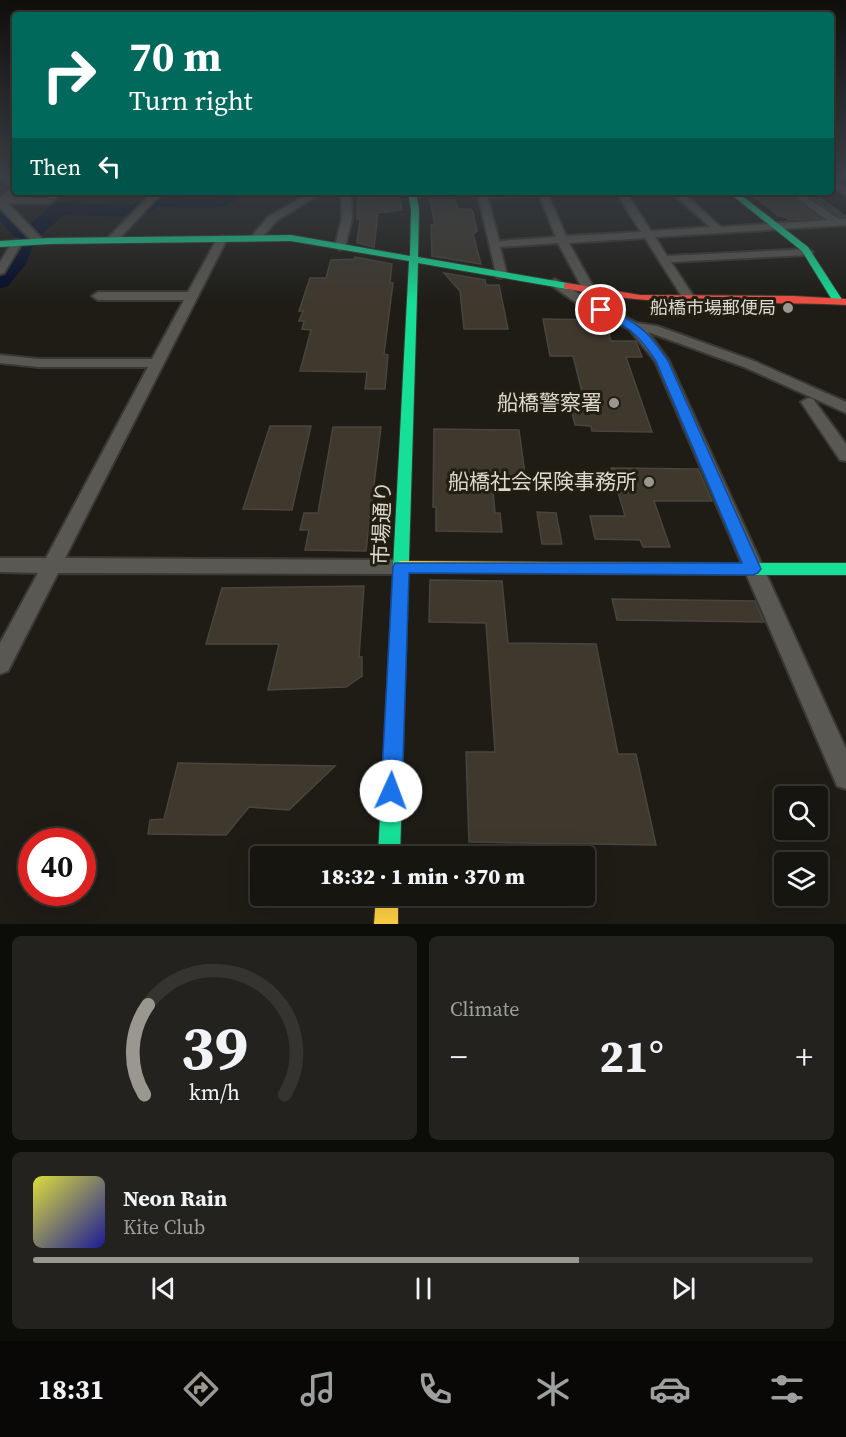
<!DOCTYPE html>
<html lang="en">
<head>
<meta charset="utf-8">
<style>
	:root { --surface:#161510; --page:#23221e; --text:#f1f3f6; --muted:#9e9f9f; --line:#353430; --accent:#99978f }
	body { margin:0; font-family:"Source Serif 4","Noto Sans JP",serif; background:var(--page); color:var(--text); height:100vh; display:flex; flex-direction:column; font-size:22px; white-space:nowrap }
	* { box-sizing:border-box; margin:0 }
	p { font-size:20px; color:var(--muted) }
	.icon { flex:none; width:33px; height:33px; fill:none; stroke:currentColor; stroke-width:2; stroke-linecap:round; stroke-linejoin:round }
	.map { position:relative; height:924px; overflow:hidden }
	.side { display:flex; flex-direction:column; gap:12px; padding:12px; background:#0c0c09; flex:1 }
	.side>* { flex:none }
	.guide { position:absolute; left:12px; top:12px; width:822px; height:183px; border-radius:6px; box-shadow:0 6px 24px #0002,0 0 0 2px var(--line); background:#00695c; color:#fff; overflow:hidden }
	.controls { position:absolute; left:774px; top:786px; display:grid; gap:12px }
	.controls a { display:grid; place-items:center; width:54px; height:54px; border-radius:6px; background:var(--surface); box-shadow:0 6px 24px #0002,0 0 0 2px var(--line); font-size:30px }
	.speed { position:absolute; left:18px; top:828px; display:flex; gap:12px; font-size:30px; font-weight:700; text-align:center }
	.speed>* { display:grid; place-content:center; width:78px; height:78px; border-radius:50%; background:var(--surface); box-shadow:0 6px 24px #0002,0 0 0 2px var(--line); line-height:1 }
	.speed .limit { border:9px solid #d22; background:#fff; color:#111 }
	.pin { position:absolute; display:grid; place-items:center; width:51px; height:51px; color:#fff; margin:-26px; border:3px solid #fff; border-radius:50%; box-shadow:0 2px 6px #0007 }
	.me { position:absolute; width:66px; margin:-33px; rotate:2deg; stroke-linejoin:round; filter:drop-shadow(0 0 4px #0008) }
	.turn { display:flex; align-items:center; gap:21px; height:126px; padding:0 18px; font-size:27px }
	.turn .icon { width:78px; height:78px; stroke-width:2.5 }
	.turn b { display:block; font-size:42px; line-height:51px }
	.then { display:flex; align-items:center; height:57px; padding:0 18px; background:#0003; gap:12px; font-size:22px }
	.big { font-size:45px; font-weight:800; line-height:1.1 }
	.side .tile { flex:1; display:flex; flex-direction:column; justify-content:center; gap:9px; min-width:0; padding:0 21px; border-radius:9px; background:var(--page) }
	.side .dial { align-items:center; gap:0 }
	.dial svg { height:156px; overflow:visible; fill:none; stroke:var(--line); stroke-width:7; stroke-linecap:round; text-anchor:middle }
	.dial text { fill:var(--text); stroke:none }
	.song { display:flex; align-items:center; gap:18px }
	.cover { width:72px; height:72px; border-radius:9px; background:linear-gradient(135deg,hsl(60 70% 55%),hsl(240 70% 35%)) }
	.played { height:6px; border-radius:3px; background:linear-gradient(90deg,var(--accent) 70%,var(--line) 70%) }
	.keys { display:flex; justify-content:space-around; direction:ltr }
	.heat { display:flex; justify-content:space-between; align-items:center; font-size:33px; direction:ltr }
	.side .tiles { flex:1; display:grid; gap:12px; grid-template-columns:1fr 1fr }
	.tile:last-child { grid-column:span 2 }
	.trip { position:absolute; left:250px; top:846px; width:345px; height:60px; border-radius:6px; background:var(--surface); box-shadow:0 6px 24px #0002,0 0 0 2px var(--line); font-weight:800; line-height:60px; text-align:center }
	.menu { display:flex; height:96px; justify-content:space-around; align-items:center; background:#090806; color:var(--muted) }
	.menu .icon { width:42px; height:42px }
	.menu .active { color:var(--accent) }
	.menu b { font-size:27px; color:var(--text) }
	.map>svg:first-child { display:block }
</style>
</head>
<body>
<div class="map">
<svg width="846" height="924" viewBox="0 0 846 924">
	<rect width="100%" height="100%" fill="#1e1c15"/>
	<g fill="none" stroke-linecap="round" stroke-linejoin="round">
		<path fill="#030c2a" fill-rule="evenodd" d="M224,192h21l-16,13 -18,3 -52,-1 -23,10 -72,-2 -29,25 -9,24 -18,22 -8,2v-20l9,-10 7,-19 -16,-18v-18l7,2 20,22 25,-22 7,-2 74,2 23,-9 55,2z"/>
	</g>
	<g fill="#3f382d" stroke="#48453f" stroke-width="1.5">
		<path d="M376,192h22l4,18 -24,3 -4,34 -17,-4 3,-24h-3l1,-21 19,-1z"/>
		<path d="M803,192h9l34,25h-6z"/>
		<path d="M786,193l1,1 34,24 -32,2 -6,-4h-4l-27,-21z"/>
		<path d="M430,200h25l3,9h13l2,3 4,19 -4,3 8,30 -49,-8 -1,-31h4z"/>
		<path d="M355,257l37,7 -2,19h3l-9,71 4,1 -3,34h-20l2,-17 -67,-1 11,-41 -9,-1 2,-8h-5l4,-10h-4l11,-33h16l5,-18 24,-1z"/>
		<path d="M444,273l41,7 1,5h13l9,44h-44l-4,-38z"/>
		<path d="M543,319l62,1 6,21h25l6,16h-16l26,75 -60,-1 -1,-5 -16,-1 -7,-30 15,1 -10,-40h-23z"/>
		<path d="M270,426h41l-19,84 -49,-1z"/>
		<path d="M333,427h48l-15,124 -61,-1 4,-20h-9l4,-17h14z"/>
		<path d="M434,429l85,1 7,51 -34,-1 3,33h5l2,19 -66,-1v-24h-3z"/>
		<path d="M611,468l87,1 14,32h-58l16,46h-27l-3,-7 -45,-1 -5,-23h35z"/>
		<path d="M537,512l19,1 6,31h-20z"/>
		<path d="M430,580l72,1 6,62 88,1 22,110h18l20,91 -187,-3 -3,-90h29l-9,-129 -57,-1z"/>
		<path d="M364,586l-5,71h3v19l-16,11 -78,3 11,-46h-73l16,-56z"/>
		<path d="M612,599l143,2 9,21 -147,-2z"/>
		<path d="M178,763l157,3 -46,44 -40,-3 -23,28 -78,-1 2,-14 14,-1z"/>
	</g>
	<g fill="none" stroke-linecap="round" stroke-linejoin="round">
		<g stroke="#3a3833" stroke-width="4">
			<g id="street">
				<path d="M0,176h9l6,5v11h3l-6,5 35,1 6,-6h11l-15,12 -41,-1 34,36v4h-8l-34,-35v-10l12,-10z"/>
				<path d="M831,179l15,9v7l-15,-9z"/>
				<path d="M153,192h10l-47,50h-8v-4z"/>
				<path d="M311,192h12l-47,29 -16,19h-8v-4l16,-19z"/>
				<path d="M341,192h10l1,26 -7,29 -5,3 -5,-3 7,-29z"/>
				<path d="M487,192h60l19,44 75,-4 -25,-40h10l25,39 59,-4 -39,-35h11l39,35 106,-7 -39,-28h11l40,27h7v6l-191,12 12,19 141,-7 5,3 -5,3 -137,7 25,38 -6,4 -6,-4 -39,-62 -76,5 26,47 -2,3h-8l-27,-50 -58,4 7,28 -6,3 -4,-1 -19,-82zM539,195l17,42 -57,4 -11,-43z"/>
				<path d="M222,236l5,3 -162,319 336,2 7,2 3,5 -3,5 -7,2 -343,-1 -50,98 -8,3v-31l38,-70 -38,-1v-14h46l102,-191h-109l-39,-4v-8l39,4h113l32,-59h-86l-6,-4 6,-4h90l29,-53z"/>
				<path d="M17,240l5,3 -18,30 -4,1v-12l13,-21z"/>
				<path d="M555,279l31,19 51,25 20,3 97,35 92,41v11l-102,-46 -96,-35 21,29 177,388v40l-9,-3 -182,-425 -26,-32 -51,-25 -27,-19v-4z"/>
				<path d="M808,398l5,1 33,45v17l-6,-1 -39,-58z"/>
			</g>
		</g>
		<g stroke="#3a3833" stroke-width="2">
			<g id="fast">
				<path d="M408,192h8l3,18 -1,47 149,26 5,3 -5,3 -149,-26 -18,593h-22l31,-595 -118,-20 -242,3 -49,3v-6l49,-3 242,-3 119,21 1,-46z"/>
				<path d="M728,192h9l71,55 35,54 -1,2h-8l-32,-52z"/>
				<path d="M741,563h105v12h-105l-6,-2 -2,-4 2,-4z"/>
			</g>
		</g>
		<g stroke="#3a3833" stroke-width="2">
			<g id="slow">
				<path d="M401,561l340,2 6,2 2,4 -2,4 -6,2 -340,-2 -6,-2 -2,-4 2,-4z"/>
				<path d="M376,896h22v28h-24z"/>
			</g>
		</g>
		<g stroke="#3a3833" stroke-width="2">
			<path id="jam" d="M567,283l73,12 154,1 52,3v6c-94,-5 -190,4 -282,-17v-4z"/>
		</g>
		<use href="#street" fill="#5a5852" fill-rule="evenodd"/>
		<use href="#fast" fill="#16e098" fill-rule="evenodd"/>
		<use href="#slow" fill="#ffcf43" fill-rule="evenodd"/>
		<use href="#jam" fill="#f24e42" fill-rule="evenodd"/>
	</g>
	<linearGradient id="sky" x2="0" y2="1"><stop stop-color="#100f0c"/><stop offset="0.58" stop-color="#3b4046"/><stop offset="1" stop-color="#3b4046" stop-opacity="0"/></linearGradient>
	<rect width="846" height="305" fill="url(#sky)"/>
	<path fill="#1a73e8" stroke="#114b97" stroke-width="1.5" d="M598,307c7,-1 11,3 18,6 28,14 34,22 52,48l93,208 -3,4 -5,2 -344,-2 -7,218 -3,8 -8,3 -7,-3 -3,-8 12,-224 2,-4h347l-86,-202c-19,-29 -28,-34 -58,-49z"/>
	<g fill="#99978f" stroke="#221e11" stroke-width="2">
		<circle cx="788" cy="308" r="6"/>
		<circle cx="614" cy="403" r="6"/>
		<circle cx="649" cy="482" r="6"/>
	</g>
	<g text-anchor="middle" stroke-width="6" stroke-linejoin="round" paint-order="stroke">
		<g font-size="18" fill="#dbd9d0" stroke="#221e11" text-anchor="end">
			<text x="776" y="314">船橋市場郵便局</text>
		</g>
		<g font-size="21" fill="#dbd9d0" stroke="#221e11" text-anchor="end">
			<text x="602" y="410">船橋警察署</text>
			<text x="637" y="489">船橋社会保険事務所</text>
		</g>
		<g font-size="21" fill="#dbd9d0" stroke="#221e11">
			<text transform="translate(382 523) rotate(-88)" y="7">市場通り</text>
		</g>
	</g>
</svg>
<div class="controls">
<a><svg class="icon" aria-label="search" viewBox="0 0 24 24"><circle cx="10" cy="10" r="6"/><path d="M15 15l6 6"/></svg></a>
<a><svg class="icon" aria-label="layers" viewBox="0 0 24 24"><path d="M12 4l9 5-9 5-9-5zM3 14l9 5 9-5"/></svg></a>
</div>
<div class="speed"><div class="limit">40</div></div>
<div class="pin" style="left:601px;top:310px;background:#d93025"><svg class="icon" aria-label="arrive" viewBox="0 0 24 24"><path d="M6 21V4h12l-3 4 3 4H6"/></svg></div>
<svg class="me" style="left:391px;top:791px" viewBox="-20 -20 40 40"><circle r="19" fill="#fff"/><path d="M0-13L10 11 0 6-10 11z" fill="#1a73e8"/></svg>
<div class="trip">18:32 · 1 min · 370 m</div>
<div class="guide">
<div class="turn"><svg class="icon" aria-label="right" viewBox="0 0 24 24"><path d="M7 20v-9h11M14 6l5 5-5 5"/></svg><div><b>70 m</b>Turn right</div></div>
<div class="then">Then<svg class="icon" aria-label="left" viewBox="0 0 24 24"><path d="M17 20v-9H6M10 6l-5 5 5 5"/></svg></div>
</div>
</div>
<section class="side">
<div class="tiles">
<div class="tile dial"><svg viewBox="0 0 100 80">
<path d="M14 69A42 42 0 1 1 86 69"/>
<path d="M14 69A42 42 0 0 1 16 23" stroke="#99978f"/>
<text x="50" y="56" font-size="32" font-weight="700">39</text>
<text x="50" y="72" font-size="11">km/h</text>
</svg></div>
<div class="tile"><p>Climate</p>
<div class="heat"><a>−</a><b class="big">21°</b><a>+</a></div>
</div>
<div class="tile">
<div class="song"><i class="cover"></i><div><b>Neon Rain</b><p>Kite Club</p></div></div>
<div class="played"></div>
<div class="keys"><svg class="icon" aria-label="previous" viewBox="0 0 24 24"><path d="M18 5L8 12l10 7zM5 5v14"/></svg><svg class="icon" aria-label="pause" viewBox="0 0 24 24"><path d="M8 5v14M16 5v14"/></svg><svg class="icon" aria-label="next" viewBox="0 0 24 24"><path d="M6 5l10 7-10 7zM19 5v14"/></svg></div>
</div>
</div>
</section>
<nav class="menu">
<b>18:31</b>
<svg class="icon active" aria-label="directions" viewBox="0 0 24 24"><path d="M12 3l9 9-9 9-9-9zM9 14v-3h6M13 9l2 2-2 2"/></svg>
<svg class="icon" aria-label="music" viewBox="0 0 24 24"><path d="M9 18V5l10-2v13"/><circle cx="6" cy="18" r="3"/><circle cx="16" cy="16" r="3"/></svg>
<svg class="icon" aria-label="phone" viewBox="0 0 24 24"><path d="M5 4h4l2 5-3 2q2 4 5 5l2-3 5 2v4C11 20 4 13 5 4z"/></svg>
<svg class="icon" aria-label="climate" viewBox="0 0 24 24"><path d="M12 3v18M4 7l16 10M4 17L20 7"/></svg>
<svg class="icon" aria-label="car" viewBox="0 0 24 24"><path d="M5 17H2v-5l4-1 3-4h7l3 4 3 1v5h-3M9 17h6M6 11h13"/><circle cx="7" cy="17" r="2"/><circle cx="17" cy="17" r="2"/></svg>
<svg class="icon" aria-label="filters" viewBox="0 0 24 24"><path d="M4 7h16M4 17h16"/><circle cx="9" cy="7" r="2"/><circle cx="15" cy="17" r="2"/></svg>
</nav>
</body>
</html>
